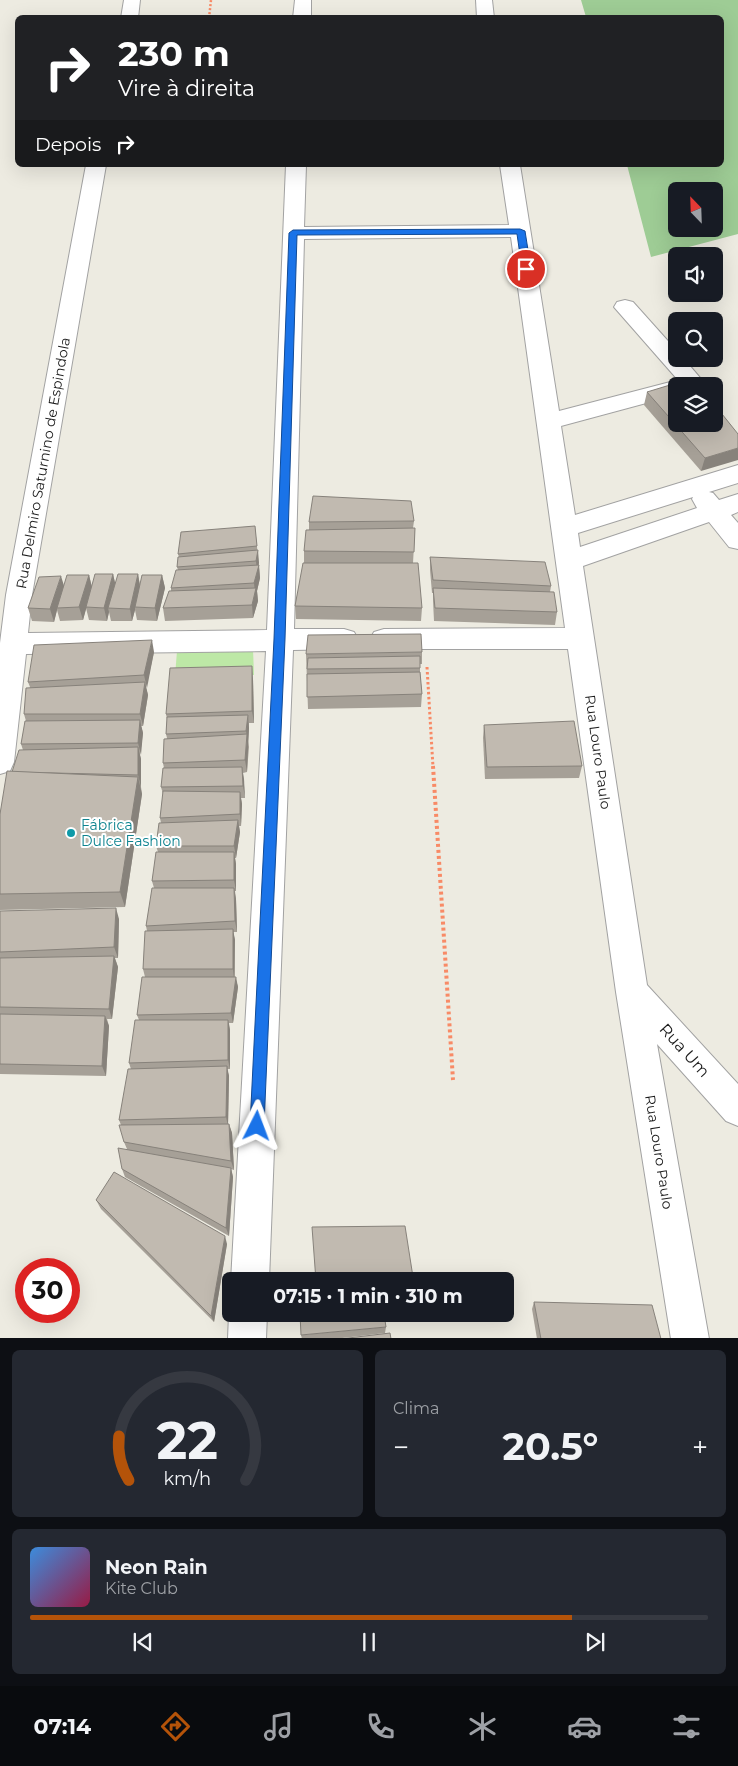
<!DOCTYPE html>
<html lang="pt">
<head>
<meta charset="utf-8">
<style>
	:root { --surface:#171b24; --page:#242831; --text:#f1f3f6; --muted:#9ea1a6; --line:#363941; --accent:#b45309 }
	body { margin:0; font-family:Montserrat,sans-serif; background:var(--page); color:var(--text); height:100vh; display:flex; flex-direction:column; font-size:19px; white-space:nowrap }
	* { box-sizing:border-box; margin:0 }
	p { font-size:16px; color:var(--muted) }
	.icon { flex:none; width:28px; height:28px; fill:none; stroke:currentColor; stroke-width:2; stroke-linecap:round; stroke-linejoin:round }
	.map { position:relative; height:1338px; overflow:hidden }
	.side { display:flex; flex-direction:column; gap:12px; padding:12px; background:#0d0f14; flex:1 }
	.side>* { flex:none }
	.top-card { position:absolute; left:15px; top:15px; width:709px; height:152px; border-radius:8px; box-shadow:0 5px 20px #0002; background:#202124; color:#fff; overflow:hidden }
	.needle { width:32px; rotate:337deg }
	.buttons { position:absolute; left:668px; top:182px; display:grid; gap:10px }
	.buttons a { display:grid; place-items:center; width:55px; height:55px; border-radius:8px; background:var(--surface); box-shadow:0 5px 20px #0002; font-size:25px }
	.speed { position:absolute; left:15px; top:1258px; display:flex; gap:10px; font-size:25px; font-weight:700; text-align:center }
	.speed>* { display:grid; place-content:center; width:65px; height:65px; border-radius:50%; background:var(--surface); box-shadow:0 5px 20px #0002; line-height:1 }
	.speed .limit { border:8px solid #d22; background:#fff; color:#111 }
	.pin { position:absolute; display:grid; place-items:center; width:42px; height:42px; color:#fff; margin:-21px; border:2px solid #fff; border-radius:50%; box-shadow:0 1px 5px #0007 }
	.me { position:absolute; width:55px; margin:-28px; rotate:3deg; stroke-linejoin:round; filter:drop-shadow(0 0 4px #0008) }
	.turn { display:flex; align-items:center; gap:18px; height:105px; padding:0 20px; font-size:22px }
	.turn .icon { width:65px; height:65px; stroke-width:2.5 }
	.turn b { display:block; font-size:35px; line-height:42px }
	.then { display:flex; align-items:center; height:48px; padding:0 20px; background:#0003; gap:10px; font-size:19px }
	.big { font-size:38px; font-weight:700; line-height:1.1 }
	.side .widget { flex:1; display:flex; flex-direction:column; justify-content:center; gap:8px; min-width:0; padding:0 18px; border-radius:8px; background:var(--page) }
	.side .dial { align-items:center; gap:0 }
	.dial svg { height:130px; overflow:visible; fill:none; stroke:var(--line); stroke-width:7; stroke-linecap:round; text-anchor:middle }
	.dial text { fill:var(--text); stroke:none }
	.song { display:flex; align-items:center; gap:15px }
	.cover { width:60px; height:60px; border-radius:8px; background:linear-gradient(135deg,hsl(210 70% 55%),hsl(340 70% 35%)) }
	.played { height:5px; border-radius:2px; background:linear-gradient(90deg,var(--accent) 80%,var(--line) 80%) }
	.keys { display:flex; justify-content:space-around; direction:ltr }
	.heat { display:flex; justify-content:space-between; align-items:center; font-size:28px; direction:ltr }
	.side .tiles { flex:1; display:grid; gap:12px; grid-template-columns:1fr 1fr }
	.widget:last-child { grid-column:span 2 }
	.trip { position:absolute; left:222px; top:1272px; width:292px; height:50px; border-radius:8px; background:var(--surface); box-shadow:0 5px 20px #0002; font-weight:700; line-height:50px; text-align:center }
	.tabs { display:flex; height:80px; justify-content:space-around; align-items:center; background:#090b0e; color:var(--muted) }
	.tabs .icon { width:35px; height:35px }
	.tabs .active { color:var(--accent) }
	.tabs b { font-size:22px; color:var(--text) }
	.map>svg:first-child { display:block }
</style>
</head>
<body>
<div class="map">
<svg width="738" height="1339" viewBox="0 0 738 1339">
	<rect width="100%" height="100%" fill="#edebe1"/>
	<path fill="#bde8a6" d="M253,649l1,26 -79,1 2,-25z"/>
	<path fill="#9ecc95" fill-rule="evenodd" d="M581,0h157v234l-87,23 -24,-92h94v-147l-135,-1zM676,191h38v38h-38z"/>
	<g fill="none" stroke-linecap="round" stroke-linejoin="round">
		<g stroke="#a2a2a2" stroke-width="2">
			<g id="street">
				<path d="M124,0h16l-2,18h-17z"/>
				<path d="M295,0h16v18h-18z"/>
				<path d="M476,0h16l2,18h-17z"/>
				<path d="M86,165h20l-74,430 -4,38 239,-3 19,-465h20l-2,62 205,-2 -9,-60h20l39,246 119,-31 -64,-73 3,-5 8,-2 8,2 43,48v9h8l23,27h-31v9l-115,31 14,89 163,-50v18l-29,9 4,1 6,7 19,-6v18l-7,3 7,8v26l-9,-2 -20,-25 -126,44 64,419 91,99v42l-12,-5 -69,-77 52,295h-38l-55,-347 -48,-343h-184l-10,-3 -4,-7 4,-7 10,-3 181,-1 -54,-391 -207,2 -10,390h50l10,3 4,7 -4,7 -10,3 -51,1 -24,631h-38l35,-630 -240,3 -12,108 -4,9 -10,3v-131l6,-48zM693,497l-1,2 5,9 -117,39 -2,-14z"/>
				<path d="M231,1309v5h36l-1,25h-38l1,-25z"/>
			</g>
		</g>
		<path stroke="#f88a66" stroke-width="2.5" stroke-dasharray="2 2" stroke-linecap="butt" d="M209,18l2,-18"/>
		<path stroke="#f88a66" stroke-width="3" stroke-dasharray="2.5 2.5" stroke-linecap="butt" d="M427,667l6,100"/>
		<path stroke="#f88a66" stroke-width="4" stroke-dasharray="3 3" stroke-linecap="butt" d="M433,766l20,314"/>
		<use href="#street" fill="#fff" fill-rule="evenodd"/>
	</g>
	<g fill="#a6a097">
		<path d="M647,392l91,42 -37,37 -57,-66z"/>
		<path d="M414,521l-1,7h2l-2,35 9,45 -1,13 -125,-2 -1,-13 9,-43v-12l5,-21v-8z"/>
		<path d="M255,526l5,52 -3,13 1,10 -5,17 -88,3 -2,-13 8,-17v-3l7,-18 -1,-3 2,-10 -1,-3z"/>
		<path d="M430,557l121,29 -1,6 7,20 -2,13 -121,-4 -1,-20v-8h-1l-2,-23z"/>
		<path d="M113,574l2,9 23,-9 2,11 22,-10 3,13 -8,33 -20,-1 -2,-10 -3,11h-21l-2,-9 -2,9 -18,-1 -3,-12 -3,12 -23,1 -3,-11 -3,12 -22,-1 -4,-13 36,-22 25,-11 3,12z"/>
		<path d="M154,652l-8,36 2,7 -5,31h-2l2,7 -3,22 1,4v28l1,7 -17,113 -125,3v-96l12,-42 11,-22 -2,-6 5,-23 -2,-7 6,-27 -2,-5z"/>
		<path d="M422,652v12h-2v8l2,22 -1,13 -113,2 -2,-55z"/>
		<path d="M253,679l1,44h-5v5l-1,13 1,6 -2,25 -4,1 2,25h-4l1,6 -1,22h-2l1,6 -4,26h-1l1,6v27h-1l1,8 1,33h-4l2,8v37l3,10 -5,36h-4l1,7v39h-3l2,7 -1,48h1l3,9 2,37 -3,-1 2,8 -4,59 -104,-59 -3,-8 5,-20 -3,-7 -3,-17 -2,-5 12,-51 -2,-6 10,-43 -2,-5 8,-38 -2,-8 4,-38 -1,-5 8,-38 -2,-7 6,-29 -2,-6 5,-23 -1,-5 3,-24 -2,-7 3,-19 -1,-5 4,-25 -1,-4 1,-14 -1,-6z"/>
		<path d="M484,725l98,41 -3,12 -94,1 -2,-41z"/>
		<path d="M0,911l119,8 -1,39h-3l3,9 -6,52h-5l2,7 -3,50 -106,-2z"/>
		<path d="M96,1200l131,44 -13,78 -113,-113z"/>
		<path d="M413,1277v4h-97z"/>
		<path d="M534,1302l127,37h-124l-5,-30z"/>
		<path d="M386,1327l-1,6 -51,6h-32l-1,-4z"/>
	</g>
	<g fill="#87827b">
		<path d="M738,448v12l-37,11 4,-13z"/>
		<path d="M258,550l1,13 -1,4 1,-2 1,13 -3,13 1,10 -5,17 -1,-13 3,-12 -1,-10 3,-11 -1,-11z"/>
		<path d="M113,574l3,13 -8,21 1,4 -2,9 -3,-13z"/>
		<path d="M138,574l2,13 -5,20v3l-3,11 -2,-12z"/>
		<path d="M89,575l3,13 -9,32 -4,-13z"/>
		<path d="M162,575l3,13 -8,33 -2,-13z"/>
		<path d="M61,576l4,13 -8,19v2l-3,12 -4,-13z"/>
		<path d="M152,640l2,12 -7,36 -3,-13z"/>
		<path d="M252,666l1,13 1,44 -2,-12z"/>
		<path d="M145,682l3,13 -5,31 -3,-12z"/>
		<path d="M248,715l1,13 -2,44 -2,-12 2,-23 -1,-6z"/>
		<path d="M140,720l3,13 -2,22 -3,-12z"/>
		<path d="M138,747l3,12v28l-3,-12z"/>
		<path d="M242,767l2,12 1,19 -2,-12z"/>
		<path d="M138,777l4,17 -17,113 -5,-15z"/>
		<path d="M240,792l2,12 -1,22 -1,-12z"/>
		<path d="M238,820l2,12 -4,26 -2,-12z"/>
		<path d="M234,852l2,12v27l-2,-11z"/>
		<path d="M234,888l2,11 1,33 -2,-11z"/>
		<path d="M116,908l3,11 -1,39 -4,-11z"/>
		<path d="M233,929l2,11 -1,40 -1,-11z"/>
		<path d="M114,956l4,11 -6,52 -3,-10z"/>
		<path d="M236,977l2,10 -5,36 -2,-10z"/>
		<path d="M105,1016l4,10 -3,50 -4,-10z"/>
		<path d="M228,1020l2,10v39l-2,-9z"/>
		<path d="M227,1066l2,10 -1,50 -2,-9z"/>
		<path d="M229,1124l3,9 2,37 -3,-9z"/>
		<path d="M231,1168l2,9 -4,59 -3,-8z"/>
		<path d="M225,1236l2,8 -13,78 -3,-6z"/>
	</g>
	<g fill="#c1bab0" stroke="#87827b">
		<path d="M693,378l7,8h-24v38h38v-20l24,30v14l-33,10 -58,-66z"/>
		<path d="M313,496l98,5 3,20 -105,1z"/>
		<path d="M255,526l2,20 -79,8 3,-22z"/>
		<path d="M415,528l-1,24 -110,-1 2,-21z"/>
		<path d="M258,550l-2,11 -79,6 1,-10z"/>
		<path d="M430,557l115,5 6,24 -118,-6z"/>
		<path d="M303,563h115l4,45 -127,-2z"/>
		<path d="M259,565l-5,18 -83,5 5,-18z"/>
		<path d="M95,574h18l-9,34 -18,-1z"/>
		<path d="M118,574h20l-8,35 -22,-1z"/>
		<path d="M67,575h22l-10,32 -22,1z"/>
		<path d="M142,575h20l-7,33 -20,-1z"/>
		<path d="M61,576l-11,33 -22,-1 11,-31z"/>
		<path d="M256,588l-4,17 -89,3 6,-17z"/>
		<path d="M433,588l121,4 3,20 -122,-4z"/>
		<path d="M421,634l1,18 -116,2 2,-19z"/>
		<path d="M152,640l-8,35 -116,7 6,-37z"/>
		<path d="M420,656v12l-113,1 1,-11z"/>
		<path d="M252,666v45l-86,3 4,-46z"/>
		<path d="M420,672l2,22 -115,3v-23z"/>
		<path d="M145,682l-5,32h-116l2,-26z"/>
		<path d="M248,715l-2,16 -80,3 1,-17z"/>
		<path d="M140,720l-2,23 -117,1 4,-23z"/>
		<path d="M574,721l8,45 -95,1 -3,-42z"/>
		<path d="M247,734l-2,26 -82,3 1,-24z"/>
		<path d="M138,747v28l-126,-3 7,-22z"/>
		<path d="M242,767l1,19 -82,1 2,-19z"/>
		<path d="M7,771l131,6 -18,115 -120,2v-80z"/>
		<path d="M163,791l77,1v22l-80,4z"/>
		<path d="M238,820l-4,26h-78l3,-23z"/>
		<path d="M156,852h78v28l-82,1z"/>
		<path d="M152,888h82l1,33 -89,5z"/>
		<path d="M116,908l-2,39 -114,5v-41z"/>
		<path d="M233,929v40h-90l2,-38z"/>
		<path d="M114,956l-5,53 -109,-2v-49z"/>
		<path d="M142,977h94l-5,36 -94,2z"/>
		<path d="M0,1014l105,2 -3,50 -102,-2z"/>
		<path d="M135,1020h93v40l-99,3z"/>
		<path d="M227,1066l-1,51 -107,3 9,-51z"/>
		<path d="M229,1124l2,37 -107,-19 -5,-17z"/>
		<path d="M118,1148l113,20 -5,60 -104,-59z"/>
		<path d="M114,1172l111,64 -14,80 -115,-116z"/>
		<path d="M405,1226l8,51 -76,4h-21l-4,-54z"/>
		<path d="M534,1302l118,3 9,34h-120z"/>
		<path d="M300,1314h84l2,13 -85,8z"/>
		<path d="M390,1333l1,6h-51z"/>
	</g>
	<path fill="#1a73e8" stroke="#114b97" d="M520,229l5,2 6,38 -5,3 -4,-3 -5,-35 -220,1 -12,404 -21,487 -2,5 -5,2 -5,-2 -2,-5 24,-487 15,-406 4,-3z"/>
	<circle fill="#0f9aa8" stroke="#fff" stroke-width="2" cx="71" cy="833" r="5"/>
	<g text-anchor="middle" stroke-width="4" stroke-linejoin="round" paint-order="stroke">
		<g font-size="14" fill="#1b1b1b" stroke="#fff">
			<text transform="translate(43 463) rotate(-80)" y="5">Rua Delmiro Saturnino de Espindola</text>
			<text transform="translate(598 752) rotate(82)" y="5">Rua Louro Paulo</text>
			<text transform="translate(659 1152) rotate(81)" y="5">Rua Louro Paulo</text>
		</g>
		<g font-size="14" fill="#0d838f" stroke="#fff" text-anchor="start">
			<text x="81" y="830">Fábrica<tspan x="81" dy="16">Dulce Fashion</tspan></text>
		</g>
		<g font-size="16" fill="#1b1b1b" stroke="#fff">
			<text transform="translate(685 1050) rotate(48)" y="6">Rua Um</text>
		</g>
	</g>
</svg>
<div class="buttons">
<a><svg class="needle" viewBox="-14 -14 28 28"><path d="M0-13l5 13h-10z" fill="#e53935"/><path d="M0 13l5-13h-10z" fill="#9ea1a6"/></svg></a>
<a><svg class="icon" aria-label="sound" viewBox="0 0 24 24"><path d="M4 9h4l5-4v14l-5-4H4zM17 9q2 3 0 6"/></svg></a>
<a><svg class="icon" aria-label="search" viewBox="0 0 24 24"><circle cx="10" cy="10" r="6"/><path d="M15 15l6 6"/></svg></a>
<a><svg class="icon" aria-label="layers" viewBox="0 0 24 24"><path d="M12 4l9 5-9 5-9-5zM3 14l9 5 9-5"/></svg></a>
</div>
<div class="speed"><div class="limit">30</div></div>
<div class="pin" style="left:526px;top:269px;background:#d93025"><svg class="icon" aria-label="arrive" viewBox="0 0 24 24"><path d="M6 21V4h12l-3 4 3 4H6"/></svg></div>
<svg class="me" style="left:257px;top:1126px" viewBox="-20 -20 40 40"><path d="M0-17L14 15 0 8-14 15z" fill="#1a73e8" stroke="#fff" stroke-width="4"/></svg>
<div class="trip">07:15 · 1 min · 310 m</div>
<div class="top-card">
<div class="turn"><svg class="icon" aria-label="right" viewBox="0 0 24 24"><path d="M7 20v-9h11M14 6l5 5-5 5"/></svg><div><b>230 m</b>Vire à direita</div></div>
<div class="then">Depois<svg class="icon" aria-label="right" viewBox="0 0 24 24"><path d="M7 20v-9h11M14 6l5 5-5 5"/></svg></div>
</div>
</div>
<section class="side">
<div class="tiles">
<div class="widget dial"><svg viewBox="0 0 100 80">
<path d="M14 69A42 42 0 1 1 86 69"/>
<path d="M14 69A42 42 0 0 1 8 42" stroke="#b45309"/>
<text x="50" y="56" font-size="32" font-weight="700">22</text>
<text x="50" y="72" font-size="11">km/h</text>
</svg></div>
<div class="widget"><p>Clima</p>
<div class="heat"><a>−</a><b class="big">20.5°</b><a>+</a></div>
</div>
<div class="widget">
<div class="song"><i class="cover"></i><div><b>Neon Rain</b><p>Kite Club</p></div></div>
<div class="played"></div>
<div class="keys"><svg class="icon" aria-label="previous" viewBox="0 0 24 24"><path d="M18 5L8 12l10 7zM5 5v14"/></svg><svg class="icon" aria-label="pause" viewBox="0 0 24 24"><path d="M8 5v14M16 5v14"/></svg><svg class="icon" aria-label="next" viewBox="0 0 24 24"><path d="M6 5l10 7-10 7zM19 5v14"/></svg></div>
</div>
</div>
</section>
<nav class="tabs">
<b>07:14</b>
<svg class="icon active" aria-label="directions" viewBox="0 0 24 24"><path d="M12 3l9 9-9 9-9-9zM9 14v-3h6M13 9l2 2-2 2"/></svg>
<svg class="icon" aria-label="music" viewBox="0 0 24 24"><path d="M9 18V5l10-2v13"/><circle cx="6" cy="18" r="3"/><circle cx="16" cy="16" r="3"/></svg>
<svg class="icon" aria-label="phone" viewBox="0 0 24 24"><path d="M5 4h4l2 5-3 2q2 4 5 5l2-3 5 2v4C11 20 4 13 5 4z"/></svg>
<svg class="icon" aria-label="climate" viewBox="0 0 24 24"><path d="M12 3v18M4 7l16 10M4 17L20 7"/></svg>
<svg class="icon" aria-label="car" viewBox="0 0 24 24"><path d="M5 17H2v-5l4-1 3-4h7l3 4 3 1v5h-3M9 17h6M6 11h13"/><circle cx="7" cy="17" r="2"/><circle cx="17" cy="17" r="2"/></svg>
<svg class="icon" aria-label="filters" viewBox="0 0 24 24"><path d="M4 7h16M4 17h16"/><circle cx="9" cy="7" r="2"/><circle cx="15" cy="17" r="2"/></svg>
</nav>
</body>
</html>
